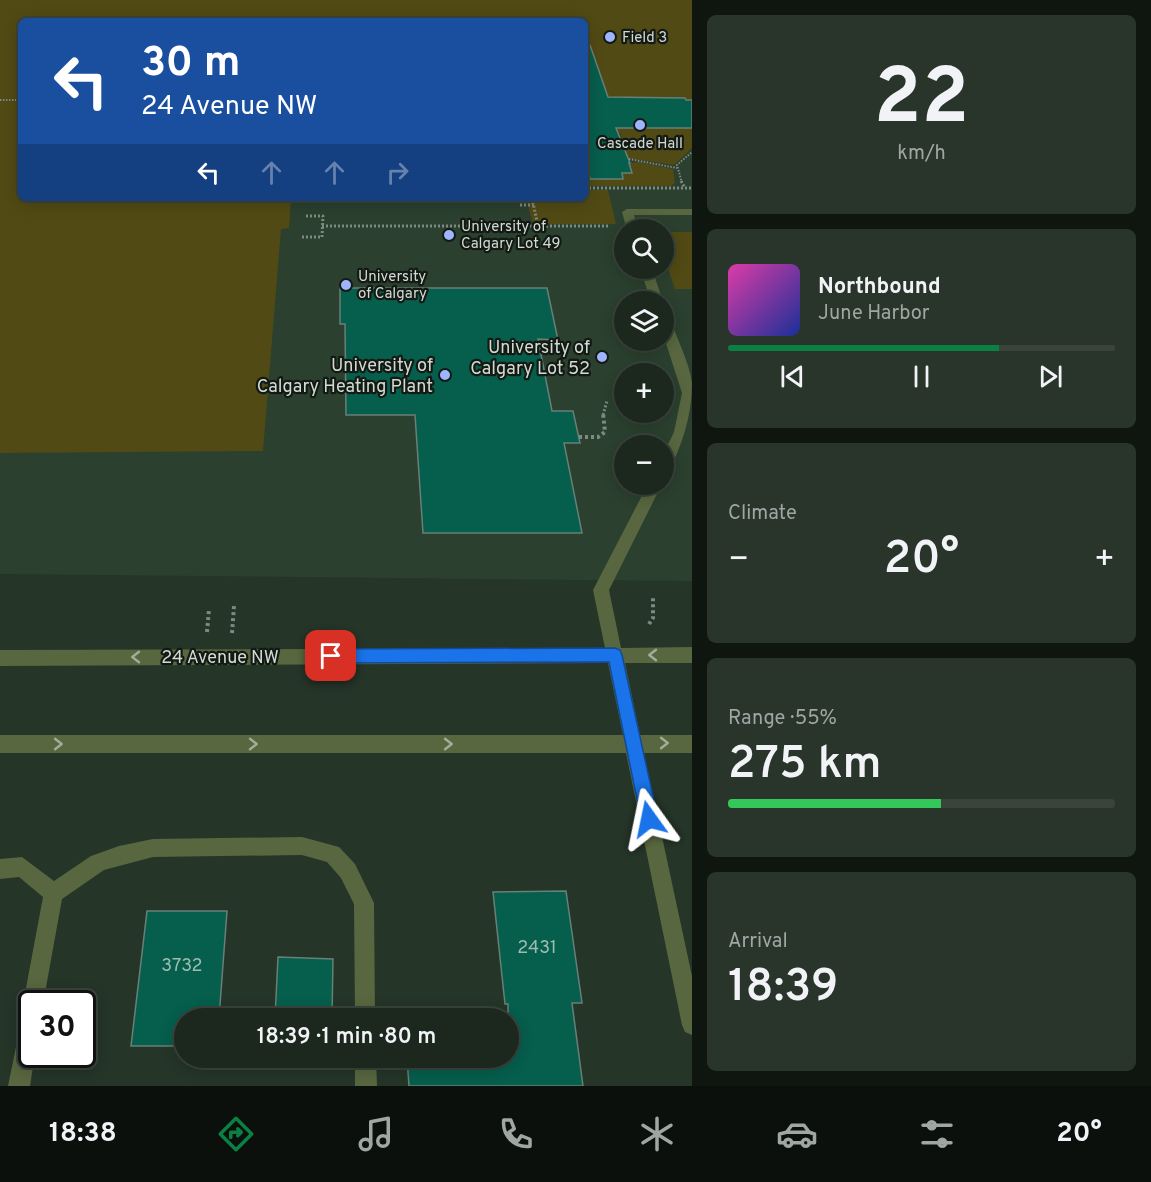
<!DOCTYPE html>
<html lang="en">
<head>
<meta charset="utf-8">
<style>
	:root { --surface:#1c281e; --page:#29342b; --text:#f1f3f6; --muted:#a0a6a4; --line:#3a443c; --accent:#0b8043 }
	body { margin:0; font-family:Overpass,sans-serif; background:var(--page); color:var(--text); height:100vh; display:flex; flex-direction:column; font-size:22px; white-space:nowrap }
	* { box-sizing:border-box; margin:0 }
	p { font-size:20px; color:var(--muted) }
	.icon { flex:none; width:33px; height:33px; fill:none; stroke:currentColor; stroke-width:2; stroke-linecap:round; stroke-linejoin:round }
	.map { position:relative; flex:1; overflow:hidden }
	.sheet { display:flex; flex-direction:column; gap:15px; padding:15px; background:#0f1610; width:459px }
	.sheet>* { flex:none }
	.top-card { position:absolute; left:18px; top:18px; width:570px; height:183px; border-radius:9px; box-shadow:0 3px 15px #0003,0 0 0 2px var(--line); background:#1a4fa0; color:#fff; overflow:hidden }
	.tools { position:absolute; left:614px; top:219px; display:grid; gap:12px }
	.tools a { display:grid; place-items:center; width:60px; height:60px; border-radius:50%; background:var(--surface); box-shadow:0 3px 15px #0003,0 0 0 2px var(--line); font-size:30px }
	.speed { position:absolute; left:18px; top:990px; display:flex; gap:12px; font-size:30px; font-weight:700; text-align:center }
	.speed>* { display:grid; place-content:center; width:78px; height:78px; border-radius:50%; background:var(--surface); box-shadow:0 3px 15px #0003,0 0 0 2px var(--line); line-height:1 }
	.speed .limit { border:3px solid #111; border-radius:9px; background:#fff; color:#111 }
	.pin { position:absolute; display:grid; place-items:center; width:51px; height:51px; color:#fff; margin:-26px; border-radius:12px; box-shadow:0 3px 9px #0006 }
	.me { position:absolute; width:66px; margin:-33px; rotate:348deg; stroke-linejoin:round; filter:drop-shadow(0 0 4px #0008) }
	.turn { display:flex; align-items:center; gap:21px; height:126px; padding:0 24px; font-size:27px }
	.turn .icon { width:78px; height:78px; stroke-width:2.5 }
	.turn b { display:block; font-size:42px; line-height:51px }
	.lanes { display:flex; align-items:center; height:57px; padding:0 24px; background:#0003; justify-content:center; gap:30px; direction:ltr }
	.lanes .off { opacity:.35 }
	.big { font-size:45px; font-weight:600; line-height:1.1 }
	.sheet .card { flex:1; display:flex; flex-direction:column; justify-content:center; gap:9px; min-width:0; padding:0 21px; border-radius:9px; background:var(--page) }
	.sheet .dial { align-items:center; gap:0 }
	.dial b { font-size:78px; line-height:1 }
	.song { display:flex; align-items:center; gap:18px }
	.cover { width:72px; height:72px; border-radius:9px; background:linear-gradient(135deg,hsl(320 70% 55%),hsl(230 70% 35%)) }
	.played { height:6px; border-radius:3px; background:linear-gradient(90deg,var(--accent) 70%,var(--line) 70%) }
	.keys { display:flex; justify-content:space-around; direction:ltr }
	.heat { display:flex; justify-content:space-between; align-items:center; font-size:33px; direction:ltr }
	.charge { height:9px; border-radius:4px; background:linear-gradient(90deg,#34c759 55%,var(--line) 0) }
	.trip { position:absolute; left:174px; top:1008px; width:345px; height:60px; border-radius:30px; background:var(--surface); box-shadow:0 3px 15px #0003,0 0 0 2px var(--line); font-weight:600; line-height:60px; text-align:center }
	.tab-bar { display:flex; height:96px; justify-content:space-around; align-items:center; background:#0b100c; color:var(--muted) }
	.tab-bar .icon { width:42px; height:42px }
	.tab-bar .on { color:var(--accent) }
	.tab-bar b { font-size:27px; color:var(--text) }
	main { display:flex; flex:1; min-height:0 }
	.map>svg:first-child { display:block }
</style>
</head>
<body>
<main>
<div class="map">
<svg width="692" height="1086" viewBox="0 0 692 1086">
	<rect width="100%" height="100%" fill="#253528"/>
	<path fill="#2b402f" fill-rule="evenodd" d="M0,0h692v581l-692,-7zM21,21h564v177h-564zM624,230h39v38h-39zM624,302h39v38h-39zM624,374h39v38h-39zM624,446h39v38h-39z"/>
	<g fill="#524a14">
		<path d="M0,0h692v100l-27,-3 -18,5 -2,-5h-30l-9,5 -21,-29v-52h-564v177h270l-2,30 -8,1 -18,222 -263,2z"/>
		<path d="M614,124h10l2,4h31l18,-4 2,4h15v20l-18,17 -54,-8 -2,-6h8l-6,-18 -8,-1z"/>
		<path d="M639,162l34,7 2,14 -4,3h-86v-13h4l2,6h32l-1,-6h10l-3,-10z"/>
		<path d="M585,190h23l8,34h-83l-6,-22h7v-4h51z"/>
		<path d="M663,232h29v57h-17l-12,-35z"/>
	</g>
	<g fill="#065e4c" stroke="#678078" stroke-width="1.5">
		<path d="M590,45l18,52 77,1 1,2h6v28h-76l14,35h-1l3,10h-10l1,6h-33l-1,-6h-4v-127z"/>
		<path d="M340,288h207l11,52 -20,-1 14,72h21l7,32h-16l18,90h-159l-8,-118h-69l-1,-91h-5z"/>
		<path d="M566,891l16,112h-10l11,83h-174l-2,-28h101v-54h-3l-12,-112z"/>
		<path d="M147,911h80l-8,107h-35v28h-53z"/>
		<path d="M278,957l55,2 -1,59h-57z"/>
	</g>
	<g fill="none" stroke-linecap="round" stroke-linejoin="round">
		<g stroke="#7d8a7f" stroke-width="2" stroke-dasharray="1.5 1.5" stroke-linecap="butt">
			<path d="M0,100h21"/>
			<path d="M629,159l48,9"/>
			<path d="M682,183l-5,-18 15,-13"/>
		</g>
		<g stroke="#7d8a7f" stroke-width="3" stroke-dasharray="2 2" stroke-linecap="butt">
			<path d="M681,181l4,7"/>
			<path d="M585,188h107"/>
			<path d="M532,198l6,28"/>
			<path d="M520,205h14"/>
			<path d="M322,226h288"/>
			<path d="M302,237h20l1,-21h-19"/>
			<path d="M603,415l4,-14"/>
		</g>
		<g stroke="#7d8a7f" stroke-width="4" stroke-dasharray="3 3" stroke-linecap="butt">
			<path d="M579,437h19l7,-5 -2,-19"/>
			<path d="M649,624l4,-6v-21"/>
			<path d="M207,632l2,-23"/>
			<path d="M232,633l2,-27"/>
		</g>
		<g fill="#58673f" fill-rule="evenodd">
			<path d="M627,209h65v6h-58l4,15h-11l-5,-18z"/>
			<path d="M640,268h12l11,34h-12z"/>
			<path d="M663,312l6,4c7,21 20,45 23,67 0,33 -10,62 -24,90l-5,2v-20l11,-23 8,-39 -19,-59z"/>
			<path d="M648,484h14l-53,106 12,58 71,-1v16h-67l15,72h52v18h-48l48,223v59l-7,-3 -3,-7 -56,-272h-626v-18h623l-15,-72 -608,3v-16l605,-2 -12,-58z"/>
			<path d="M302,837l37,10 16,17 19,39 1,115h-20l-1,-114 -13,-26 -14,-16 -25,-7 -149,2 -49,13 -42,29 -19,105h-11v50h3l-5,32h-22l16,-78 -1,-4 20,-107 -24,-20 -19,2v-20l22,-2 32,24 37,-25 28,-10 34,-7z"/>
			<path d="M355,1058h21l1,28h-22z"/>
		</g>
	</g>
	<defs><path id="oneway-chevron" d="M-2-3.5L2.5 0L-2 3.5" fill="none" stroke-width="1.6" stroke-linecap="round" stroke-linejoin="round" transform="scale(1.5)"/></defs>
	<g stroke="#a1ad98">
		<use href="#oneway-chevron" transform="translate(653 655) rotate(180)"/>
		<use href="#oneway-chevron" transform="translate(136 657) rotate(180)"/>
		<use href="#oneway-chevron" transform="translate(664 743)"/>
		<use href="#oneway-chevron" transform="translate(58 744)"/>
		<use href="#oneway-chevron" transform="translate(253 744)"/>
		<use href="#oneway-chevron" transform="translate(448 744)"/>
	</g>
	<path fill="#1a73e8" stroke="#114b97" stroke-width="1.5" d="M615,648l5,2 2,5 36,164 -3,6 -6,3 -6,-3 -2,-6 -32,-157 -278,1 -5,-2 -3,-5 3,-5 5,-2z"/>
	<g fill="#9eb4fd" stroke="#131a14" stroke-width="2">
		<circle cx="610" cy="37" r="6"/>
		<circle cx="640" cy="125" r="6"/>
		<circle cx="449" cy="235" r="6"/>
		<circle cx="346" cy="285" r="6"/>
		<circle cx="602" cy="357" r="6"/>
		<circle cx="445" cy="375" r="6"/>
	</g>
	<g text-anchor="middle" stroke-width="4.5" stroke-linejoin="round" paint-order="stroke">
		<g font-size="15" fill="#d2dbd3" stroke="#131a14" text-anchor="start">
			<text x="622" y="42">Field 3</text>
			<text x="640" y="148" text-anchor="middle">Cascade Hall</text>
			<text x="461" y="231">University of<tspan x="461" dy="17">Calgary Lot 49</tspan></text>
			<text x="358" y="281">University<tspan x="358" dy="17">of Calgary</tspan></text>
		</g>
		<g font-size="18" fill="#d2dbd3" stroke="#131a14" text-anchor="end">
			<text x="590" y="353">University of<tspan x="590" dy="21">Calgary Lot 52</tspan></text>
			<text x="433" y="371">University of<tspan x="433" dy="21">Calgary Heating Plant</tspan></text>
		</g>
		<g font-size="18" fill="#d2dbd3" stroke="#131a14">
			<text x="220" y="663">24 Avenue NW</text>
		</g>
		<g font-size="18" fill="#9fbcb1">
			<text x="537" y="953">2431</text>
			<text x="182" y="971">3732</text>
		</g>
	</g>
</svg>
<div class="tools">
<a><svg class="icon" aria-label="search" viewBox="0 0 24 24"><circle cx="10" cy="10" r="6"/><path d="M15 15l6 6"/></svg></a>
<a><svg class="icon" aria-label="layers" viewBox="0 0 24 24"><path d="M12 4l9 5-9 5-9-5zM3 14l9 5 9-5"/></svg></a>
<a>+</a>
<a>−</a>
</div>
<div class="speed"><div class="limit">30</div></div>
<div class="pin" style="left:331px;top:656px;background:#d93025"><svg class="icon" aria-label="arrive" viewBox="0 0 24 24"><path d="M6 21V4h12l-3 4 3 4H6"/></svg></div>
<svg class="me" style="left:649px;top:819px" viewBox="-20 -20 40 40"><path d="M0-17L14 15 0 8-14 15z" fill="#1a73e8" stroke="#fff" stroke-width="4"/></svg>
<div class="trip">18:39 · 1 min · 80 m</div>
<div class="top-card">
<div class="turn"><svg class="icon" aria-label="left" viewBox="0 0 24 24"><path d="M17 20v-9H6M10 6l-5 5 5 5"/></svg><div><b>30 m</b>24 Avenue NW</div></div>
<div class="lanes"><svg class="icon" aria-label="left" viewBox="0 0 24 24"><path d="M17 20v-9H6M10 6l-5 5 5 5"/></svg><svg class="icon off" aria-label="ahead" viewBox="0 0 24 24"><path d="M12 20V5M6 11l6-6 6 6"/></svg><svg class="icon off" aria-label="ahead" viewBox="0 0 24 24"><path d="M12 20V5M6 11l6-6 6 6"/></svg><svg class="icon off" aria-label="right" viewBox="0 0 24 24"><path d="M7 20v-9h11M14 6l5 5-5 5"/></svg></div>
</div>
</div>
<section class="sheet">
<div class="card dial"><b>22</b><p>km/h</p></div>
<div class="card">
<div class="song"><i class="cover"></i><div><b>Northbound</b><p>June Harbor</p></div></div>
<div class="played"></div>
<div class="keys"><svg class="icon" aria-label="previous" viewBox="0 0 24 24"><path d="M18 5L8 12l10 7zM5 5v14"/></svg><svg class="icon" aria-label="pause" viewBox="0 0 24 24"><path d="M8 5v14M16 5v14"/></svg><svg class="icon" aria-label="next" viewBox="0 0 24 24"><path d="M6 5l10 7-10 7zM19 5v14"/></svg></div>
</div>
<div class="card"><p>Climate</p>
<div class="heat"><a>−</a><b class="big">20°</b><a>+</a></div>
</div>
<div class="card"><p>Range · 55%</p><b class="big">275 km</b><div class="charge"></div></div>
<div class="card"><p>Arrival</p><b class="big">18:39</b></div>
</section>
</main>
<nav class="tab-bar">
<b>18:38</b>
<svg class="icon on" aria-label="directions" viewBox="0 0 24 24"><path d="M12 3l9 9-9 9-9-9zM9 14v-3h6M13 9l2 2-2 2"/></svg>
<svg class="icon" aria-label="music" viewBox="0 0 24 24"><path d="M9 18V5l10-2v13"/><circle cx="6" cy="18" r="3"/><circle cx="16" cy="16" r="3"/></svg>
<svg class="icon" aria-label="phone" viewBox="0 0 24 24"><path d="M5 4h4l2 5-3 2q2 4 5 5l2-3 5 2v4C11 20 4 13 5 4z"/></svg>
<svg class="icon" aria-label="climate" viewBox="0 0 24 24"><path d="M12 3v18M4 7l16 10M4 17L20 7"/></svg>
<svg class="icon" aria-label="car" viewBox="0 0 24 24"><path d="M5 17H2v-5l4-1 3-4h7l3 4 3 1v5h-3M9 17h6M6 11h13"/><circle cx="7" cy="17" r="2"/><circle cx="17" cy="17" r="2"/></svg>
<svg class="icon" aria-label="filters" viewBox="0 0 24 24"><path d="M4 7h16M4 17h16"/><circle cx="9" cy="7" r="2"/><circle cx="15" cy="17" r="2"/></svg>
<b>20°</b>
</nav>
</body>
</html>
